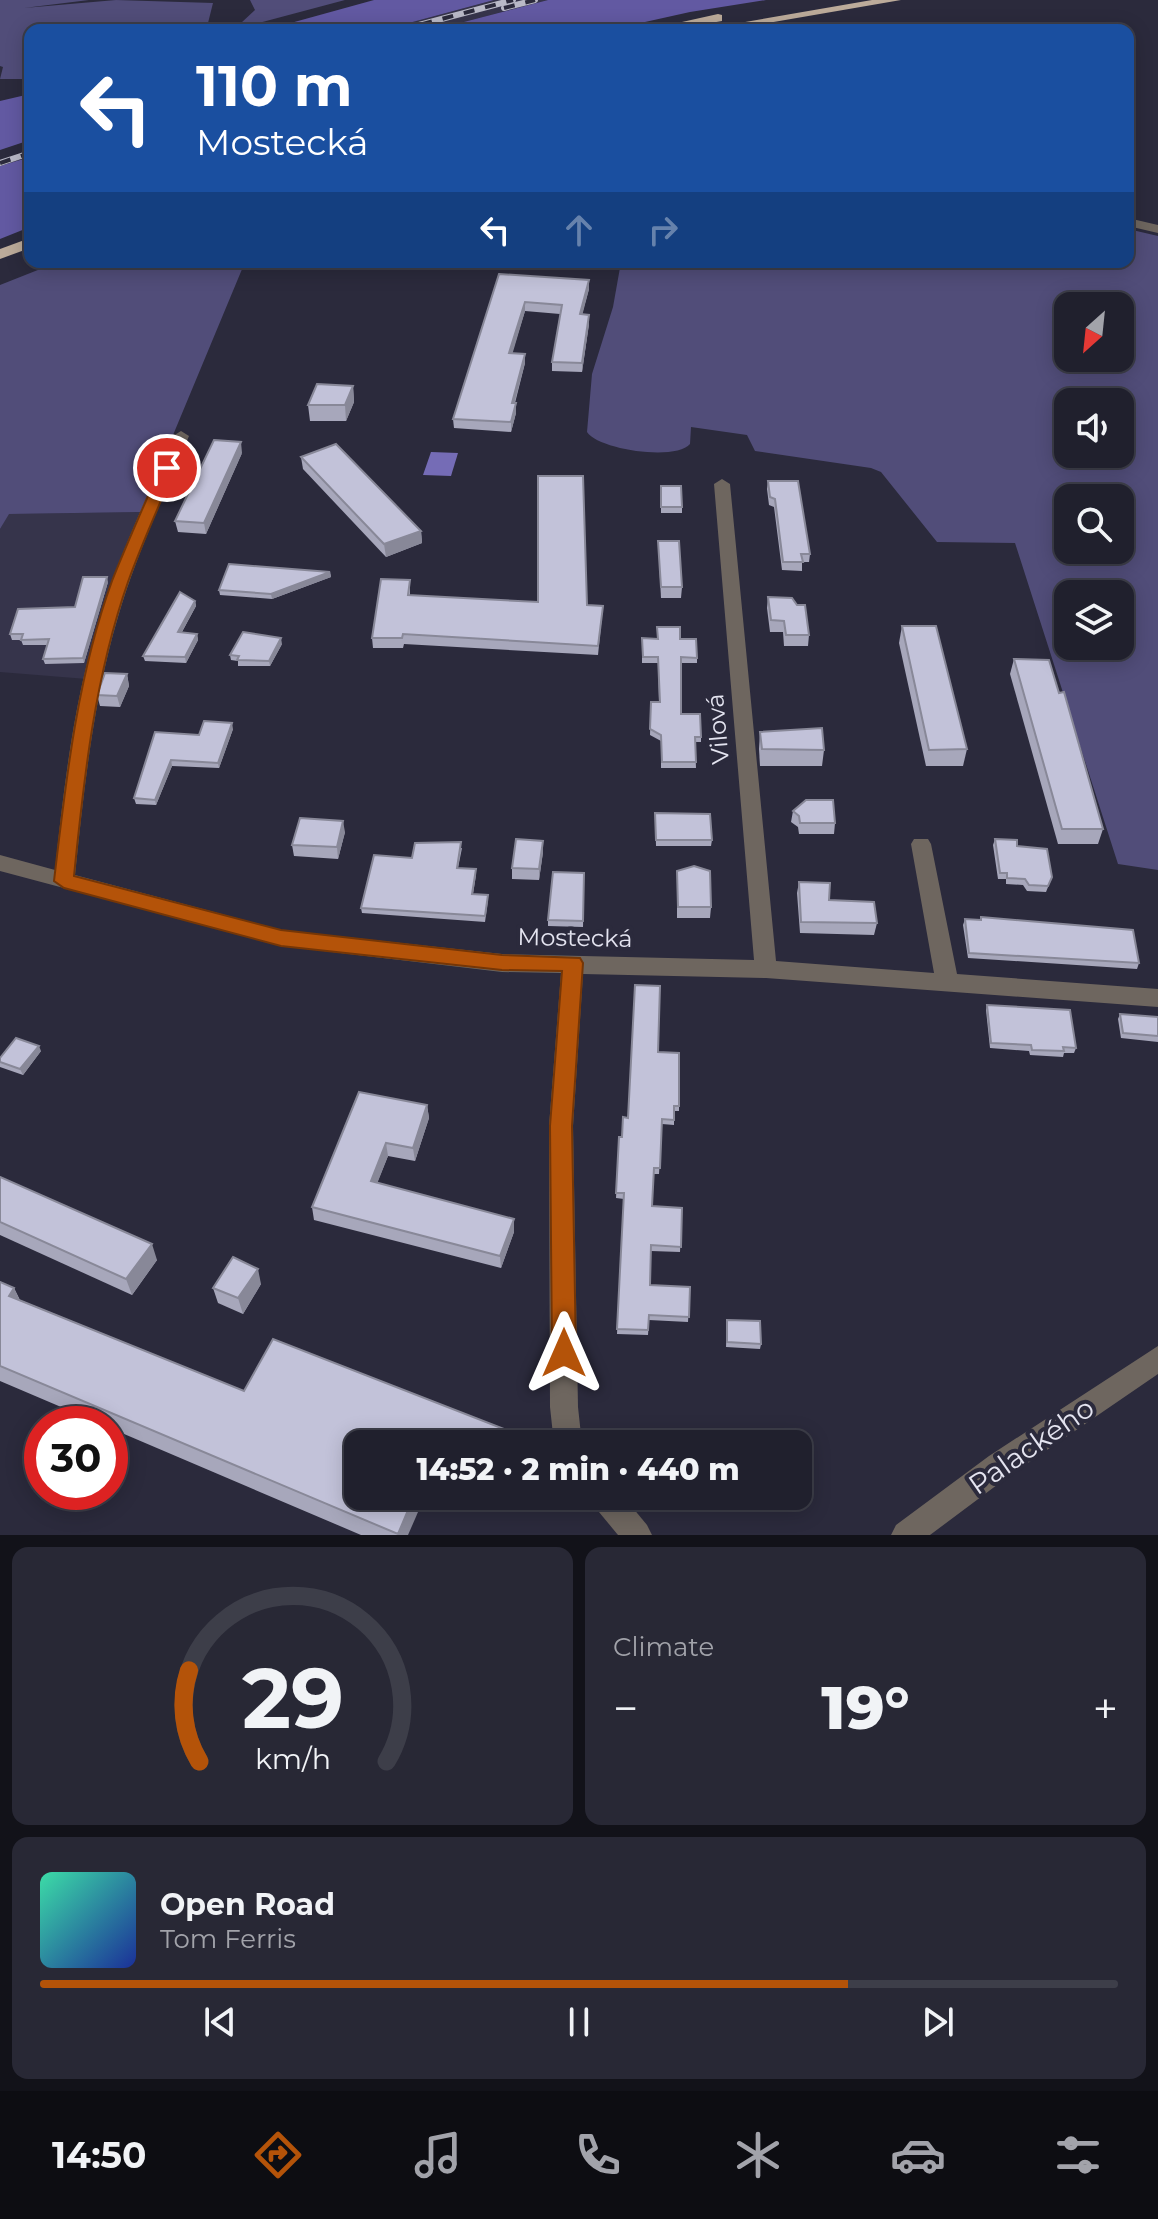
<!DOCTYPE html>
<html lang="en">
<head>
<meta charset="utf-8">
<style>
	:root { --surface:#20202d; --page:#282835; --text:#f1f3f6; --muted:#a2a3aa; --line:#3d3e49; --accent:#b45309 }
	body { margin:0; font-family:Montserrat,sans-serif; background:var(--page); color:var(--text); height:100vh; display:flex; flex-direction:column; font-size:30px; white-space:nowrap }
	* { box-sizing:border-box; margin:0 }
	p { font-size:26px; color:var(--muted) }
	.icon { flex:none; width:44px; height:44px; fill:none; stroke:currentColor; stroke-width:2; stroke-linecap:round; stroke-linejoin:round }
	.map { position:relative; height:1535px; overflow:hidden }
	.details { display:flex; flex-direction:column; gap:12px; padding:12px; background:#121219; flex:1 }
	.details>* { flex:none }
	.banner { position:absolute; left:24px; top:24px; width:1110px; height:244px; border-radius:16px; box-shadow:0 4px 20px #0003,0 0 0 2px var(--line); background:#1a4fa0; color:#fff; overflow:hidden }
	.needle { width:52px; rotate:207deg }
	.fabs { position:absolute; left:1054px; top:292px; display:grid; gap:16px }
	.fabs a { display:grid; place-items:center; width:80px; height:80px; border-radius:16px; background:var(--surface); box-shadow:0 4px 20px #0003,0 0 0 2px var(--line); font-size:40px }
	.speed { position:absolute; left:24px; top:1406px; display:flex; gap:16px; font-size:40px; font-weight:700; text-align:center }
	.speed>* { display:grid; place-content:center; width:104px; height:104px; border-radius:50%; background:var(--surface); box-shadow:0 4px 20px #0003,0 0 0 2px var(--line); line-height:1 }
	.speed .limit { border:12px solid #d22; background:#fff; color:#111 }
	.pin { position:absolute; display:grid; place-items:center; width:68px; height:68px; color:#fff; margin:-34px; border:4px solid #fff; border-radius:50%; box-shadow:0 2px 8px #0007 }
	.me { position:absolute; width:88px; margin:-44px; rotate:0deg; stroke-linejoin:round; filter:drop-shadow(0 0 6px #0008) }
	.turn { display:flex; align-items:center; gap:28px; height:168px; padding:0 40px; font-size:36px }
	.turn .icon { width:104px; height:104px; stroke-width:2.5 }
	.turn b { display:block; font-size:56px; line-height:68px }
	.lanes { display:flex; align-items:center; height:76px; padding:0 40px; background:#0003; justify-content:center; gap:40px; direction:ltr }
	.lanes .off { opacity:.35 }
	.big { font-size:60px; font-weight:800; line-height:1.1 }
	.details .tile { flex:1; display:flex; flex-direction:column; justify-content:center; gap:12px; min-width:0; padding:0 28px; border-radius:16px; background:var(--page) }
	.details .dial { align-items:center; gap:0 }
	.dial svg { height:208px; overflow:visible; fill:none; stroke:var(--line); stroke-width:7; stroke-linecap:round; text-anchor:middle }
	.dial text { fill:var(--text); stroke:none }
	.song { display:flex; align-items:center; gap:24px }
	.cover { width:96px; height:96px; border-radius:12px; background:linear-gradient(135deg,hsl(160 70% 55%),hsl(230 70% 35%)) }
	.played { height:8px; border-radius:4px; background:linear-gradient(90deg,var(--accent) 75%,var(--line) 75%) }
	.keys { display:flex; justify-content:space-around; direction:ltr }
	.heat { display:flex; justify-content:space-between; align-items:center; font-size:44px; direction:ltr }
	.details .tiles { flex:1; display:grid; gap:12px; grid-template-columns:1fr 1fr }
	.tile:last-child { grid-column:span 2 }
	.trip { position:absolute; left:344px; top:1430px; width:468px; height:80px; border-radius:16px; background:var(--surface); box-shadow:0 4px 20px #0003,0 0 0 2px var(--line); font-weight:800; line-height:80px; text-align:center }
	.tab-bar { display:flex; height:128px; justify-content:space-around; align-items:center; background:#0d0d12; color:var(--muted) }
	.tab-bar .icon { width:56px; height:56px }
	.tab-bar .on { color:var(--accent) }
	.tab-bar b { font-size:36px; color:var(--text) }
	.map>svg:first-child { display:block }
</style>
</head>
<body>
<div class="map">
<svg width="1158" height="1535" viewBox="0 0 1158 1535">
	<rect width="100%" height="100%" fill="#2b2a3c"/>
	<g fill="#36344b">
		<path d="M494,0h54l-115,30h-50z"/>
		<path d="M141,512l-54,167 -87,-7v-143l8,-15z"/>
	</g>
	<g fill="#514d79" fill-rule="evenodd">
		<path d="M0,0h89l-65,8 92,-8 97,3 -5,20 -18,7h-160v49h-30l3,-12 -3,-1z"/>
		<path d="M250,0h95l-94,25 -10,-2 14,-13z"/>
		<path d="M1128,229l30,7v634l-40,-6 -103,-321 -78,-1 -56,-70 -10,-4 -116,-17 -8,-16 -56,-8 -1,17c-14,17 -91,6 -103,-12l5,-58 21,-67 8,-45h507zM1068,306h52v52h-52zM1068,402h52v52h-52zM1068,498h52v52h-52zM1068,594h52v52h-52z"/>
		<path d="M58,262h187l-104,250 -132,2 -9,15v-244z"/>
	</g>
	<g fill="#6259a2">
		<path d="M374,0h120l-111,30h-193l53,-8 26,7z"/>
		<path d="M548,0h218l-76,12 -81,18h-176z"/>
		<path d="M30,94v46l-30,10v-49z"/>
		<path d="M30,157v70l-30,12v-73z"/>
	</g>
	<path fill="#756cb6" d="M431,452l27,1 -7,23 -28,-1z"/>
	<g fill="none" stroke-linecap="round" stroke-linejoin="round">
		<g fill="#6e665f" fill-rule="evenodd">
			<path d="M1128,218l30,7v8l-30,-7z"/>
			<path d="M181,431l8,5c-25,60 -53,119 -71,181 -25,84 -34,172 -43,258l206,55 221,24 252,6 -40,-476 8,-5 8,5 46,477 158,12 -23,-129 3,-5h14l3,5 26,130 201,15v18l-392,-29 -183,-4 -10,152 5,281 4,37h-28l-4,-37 -1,-281 12,-153 -59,-1 -221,-26 -281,-75v-16l55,15c9,-85 19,-171 45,-253 19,-62 48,-121 73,-181z"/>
			<path d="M590,1496h33l24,29 5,10h-34l-24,-29z"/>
		</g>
		<path fill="#6e665f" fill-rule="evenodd" d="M1158,1346v28l-149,102 -79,59h-39l5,-10 93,-69z"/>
		<g fill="#bcab9a" fill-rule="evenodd">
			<path d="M872,0h29l-173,30h-29z"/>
			<path d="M718,14l4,1v6l-50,9h-26z"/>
			<path d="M30,238v10l-30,11v-10z"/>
		</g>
		<g stroke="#b9b9c7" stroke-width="6">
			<g id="rail">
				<path d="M504,8l31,-8"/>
				<path d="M400,30l113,-30"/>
				<path d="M0,163l30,-10"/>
			</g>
		</g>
		<use href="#rail" stroke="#2b2a3c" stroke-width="4" stroke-dasharray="11" stroke-linecap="butt"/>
	</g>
	<g fill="#a7a7bb">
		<path d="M499,274l90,15 -7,25 7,1v9l-7,48 -30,-1v-9l8,-48 -35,-3 -13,42 13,1v9l-10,40 1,10 -5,19 -57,-4 -1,-9z"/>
		<path d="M353,386l1,16 -8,19h-36l-2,-16z"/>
		<path d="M242,453l-36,81 -28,-2 -3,-11z"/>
		<path d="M301,457l120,74 1,12 -36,14 -83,-88z"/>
		<path d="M768,481l42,73 -1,8h-7v9l-20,-1 -8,-63 -5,-2 -2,-16z"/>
		<path d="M661,486l21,21v6h-21z"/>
		<path d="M658,541l24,46 -1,11h-20z"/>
		<path d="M330,572l1,5 -59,22 -52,-4 -1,-5z"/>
		<path d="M410,580v15l193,11 -5,49 -194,-11 -1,4h-30l-1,-10z"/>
		<path d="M108,582l-24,81 -39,1 -2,-5 4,-14h-24l-2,-5h-9l-2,-6 65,-27z"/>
		<path d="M768,597l41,38 -1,11h-24l-1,-14h-13l-3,-24z"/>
		<path d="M195,601l1,5 -14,26 15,2 1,6 -12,23 -41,-2 -2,-5z"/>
		<path d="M902,626l65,123 -4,17h-37l-27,-123z"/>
		<path d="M642,638l38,1 17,19v5h-16v51l20,23v5h-6l1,26h-35v-27l-11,-6 1,-33h8l-1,-39h-16z"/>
		<path d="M282,644l-12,22h-32v-5l-7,-1 -1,-5z"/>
		<path d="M1014,659l89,170 -5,15h-40l-48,-170z"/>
		<path d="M127,674l2,12 -9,21 -20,-1 -3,-11z"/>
		<path d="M233,729l-14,39 -47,-2 -16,39 -20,-1 -2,-6 21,-66 44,3z"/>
		<path d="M760,732l64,18 -2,16h-62l-1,-17z"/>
		<path d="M793,811l42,12 -1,11h-35l-1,-7 -7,-5z"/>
		<path d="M655,813l57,27 -1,6h-55z"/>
		<path d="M345,832l-7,27 -44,-3 -2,-11z"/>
		<path d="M995,839l22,7 35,31 -6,15 -19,-1 -4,-6 -17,-1v-5h-8l-5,-34z"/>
		<path d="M543,841v11l-4,28 -27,-1v-11z"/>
		<path d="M462,848l-4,20 18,7 -3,19 15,6 -3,22 -123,-9 -1,-5 51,-50z"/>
		<path d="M677,871l34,36 -1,11h-33z"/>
		<path d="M584,873l-1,54 -35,-1v-6z"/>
		<path d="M799,882l30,18 48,23 -3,12 -74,-2 -3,-40z"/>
		<path d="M981,917l158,46 -2,6 -169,-11 -5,-33 2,-6 15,1z"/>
		<path d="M987,1005l89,43 -2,5h-10l-1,4 -33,-2 -1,-4 -39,-3 -4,-38z"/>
		<path d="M1120,1014l38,3v25l-37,-4 -3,-19z"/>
		<path d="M41,1051l-18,24 -23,-8v-9z"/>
		<path d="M658,1052l21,1v58h-5v14l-12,-1 -3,50h-5l-2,32 30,2 -2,44 -29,-1 -1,34 40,2 -2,35 -39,-2 -1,15 -31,-1 7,-135 -8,-1 3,-61h3l6,-19z"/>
		<path d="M427,1105l2,13 -14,43 -27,-5 -11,27 137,49 -13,36 -187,-48 -2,-13z"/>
		<path d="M0,1177l157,83 -25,35 -132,-60z"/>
		<path d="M0,1282l14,6 6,12 224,91 270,42v11h-156l50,91h-47l-251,-107v-4h-9l-101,-43z"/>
		<path d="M261,1284l-18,30 -25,-11 -5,-15z"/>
		<path d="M727,1320l34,24 -1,5 -34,-2z"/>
	</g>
	<g fill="#888898">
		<path d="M589,280v9l-9,35v-10z"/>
		<path d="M525,302v9l-15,51 -1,-9z"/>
		<path d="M589,315v9l-7,48v-9z"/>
		<path d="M525,354v9l-13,49v-9z"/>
		<path d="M353,386l1,16 -8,19 -1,-16z"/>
		<path d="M516,403v10l-5,19v-10z"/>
		<path d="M241,442l1,11 -36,81 -2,-11z"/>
		<path d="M421,531l1,12 -36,14 -2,-13z"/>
		<path d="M330,572l1,5 -59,22 -1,-5z"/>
		<path d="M107,577l1,5 -24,81 -1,-5z"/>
		<path d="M195,601l1,5 -17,31 -1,-5z"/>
		<path d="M197,634l1,6 -12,23 -1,-6z"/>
		<path d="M281,638l1,6 -12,22 -1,-5z"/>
		<path d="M127,674l2,12 -9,21 -3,-11z"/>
		<path d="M232,723l1,6 -14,39 -1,-5z"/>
		<path d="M171,760l1,6 -16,39 -1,-5z"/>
		<path d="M343,821l2,11 -7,27 -1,-12z"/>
		<path d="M543,841v11l-4,28v-11z"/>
		<path d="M39,1046l2,5 -18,24 -3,-6z"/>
		<path d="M427,1105l2,13 -14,43 -2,-13z"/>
		<path d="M386,1143l2,13 -15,38 -2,-13z"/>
		<path d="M514,1219v13l-13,36 -1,-12z"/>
		<path d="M152,1244l5,16 -25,35 -6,-16z"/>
		<path d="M258,1269l3,15 -18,30 -5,-16z"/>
		<path d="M14,1288l9,19 -14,-11z"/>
		<path d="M514,1433v11h-5z"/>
		<path d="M414,1496h11l-17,39h-10z"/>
	</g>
	<g fill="#c2c2d9" stroke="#888898" stroke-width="2">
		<path d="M499,274l90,6 -9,34 9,1 -7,48 -30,-1 10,-57 -37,-3 -16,51 16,1 -13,49h4l-5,19 -58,-3z"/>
		<path d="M317,384l36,2 -8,19h-37z"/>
		<path d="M214,440l27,2 -37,81 -29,-2z"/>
		<path d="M336,444l85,87 -37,13 -83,-87z"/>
		<path d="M538,476h45l4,129 16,1 -5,40 -195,-12 -1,4h-30l9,-59 29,1 -2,15 130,7z"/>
		<path d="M768,481h30l12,73h-9l2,8h-20l-8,-63 -5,-2z"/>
		<path d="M661,486h20l1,21h-21z"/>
		<path d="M658,541h21l3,46h-21z"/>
		<path d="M229,564l101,8 -59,22 -52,-4z"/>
		<path d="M83,577h24l-24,81 -40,1 6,-20 -28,1 2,-6h-13l8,-25 57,-2z"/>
		<path d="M180,592l15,9 -17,31 19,2 -12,23 -42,-1z"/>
		<path d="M768,597l24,1 5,7h8l4,30h-23l-2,-14 -13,-1z"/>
		<path d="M902,626h34l31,123 -38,1z"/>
		<path d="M657,627h23v12h16l1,19 -16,-1v57h19l1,23h-6l1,25h-34l-1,-27 -11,-6 1,-27h9l-2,-45h-15l-1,-19 16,1z"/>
		<path d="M243,632l38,6 -12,23 -32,-1 2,-4 -9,-1z"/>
		<path d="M1014,659l35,1 10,33 5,-1 39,137h-41z"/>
		<path d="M105,673l22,1 -10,22 -20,-1z"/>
		<path d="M204,721l28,2 -14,40 -47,-3 -16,40 -21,-2 21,-66 44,3z"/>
		<path d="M822,728l2,22 -62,-1 -2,-17z"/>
		<path d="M806,800h27l2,23h-35l-1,-7 -6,-5z"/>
		<path d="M655,813l55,1 2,26h-56z"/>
		<path d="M300,818l43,3 -6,26 -45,-2z"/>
		<path d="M516,839l27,2 -4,28 -27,-1z"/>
		<path d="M995,839l22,1v6l30,3 5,28 -4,9 -19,-1 -4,-6 -18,-1v-5h-7z"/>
		<path d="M461,842l-4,26 19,1 -4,25 16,1 -3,21 -124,-8 13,-53 38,3 3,-15z"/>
		<path d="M694,866l16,5 1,36h-33l-1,-36z"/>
		<path d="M553,872l31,1 -1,48 -35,-1z"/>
		<path d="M799,882l31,1 -1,17 45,2 3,21 -76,-1z"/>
		<path d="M981,917l152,13 6,33 -170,-10 -4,-34 16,1z"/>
		<path d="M635,985l25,1 -2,66 21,1v53h-5v14l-12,-1 -2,49h-6l-2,38 30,2 -1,39 -30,-2 -1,40 40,2 -1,30 -40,-2 -1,15 -31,-1 7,-136h-8l3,-56h3l1,-20 5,1z"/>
		<path d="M987,1005l83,5 6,38 -13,-1 1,4 -32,-1 -1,-5 -40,-2z"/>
		<path d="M1120,1014l38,3v19l-35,-3z"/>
		<path d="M16,1038l23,8 -19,23 -20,-7v-4z"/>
		<path d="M359,1092l68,13 -14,43 -27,-5 -15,38 143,38 -14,37 -188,-49z"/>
		<path d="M0,1177l152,67 -26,35 -126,-57z"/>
		<path d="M233,1257l25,12 -20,29 -25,-10z"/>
		<path d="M0,1282l14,6 -5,8 235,95 29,-52 241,94 -5,11h-151v52h56l-16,38 -398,-168z"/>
		<path d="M727,1320l33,1 1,23 -34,-2z"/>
	</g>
	<path fill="#b45309" stroke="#753606" stroke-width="2" d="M167,464l8,4c-16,38 -33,75 -47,114 -33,94 -44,195 -54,294l207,54 221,25 78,3 3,5 -11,163 4,227 -4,8 -8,3 -9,-3 -3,-8 -2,-227 12,-155 -60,-1 -221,-24 -217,-58 -10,-7c12,-101 23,-204 58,-300 15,-38 32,-75 48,-113z"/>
	<g text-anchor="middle" stroke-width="8" stroke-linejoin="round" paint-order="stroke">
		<g font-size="24" fill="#e4e4f0" stroke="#2b2a3c">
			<text transform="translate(718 729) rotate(-95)" y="8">Vilová</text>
			<text transform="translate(575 938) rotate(1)" y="8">Mostecká</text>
		</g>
		<g font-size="28" fill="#e4e4f0" stroke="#2b2a3c">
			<text transform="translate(1031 1446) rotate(-35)" y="10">Palackého</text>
		</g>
	</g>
</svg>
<div class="fabs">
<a><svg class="needle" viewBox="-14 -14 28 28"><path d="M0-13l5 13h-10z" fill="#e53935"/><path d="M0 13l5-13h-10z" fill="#a2a3aa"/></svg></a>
<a><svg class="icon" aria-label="sound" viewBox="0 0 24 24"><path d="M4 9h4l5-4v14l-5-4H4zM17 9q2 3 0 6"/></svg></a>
<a><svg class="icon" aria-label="search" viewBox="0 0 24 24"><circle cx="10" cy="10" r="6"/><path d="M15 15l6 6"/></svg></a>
<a><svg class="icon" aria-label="layers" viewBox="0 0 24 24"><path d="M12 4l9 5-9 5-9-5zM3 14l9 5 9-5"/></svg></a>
</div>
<div class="speed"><div class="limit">30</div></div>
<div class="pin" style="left:167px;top:468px;background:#d93025"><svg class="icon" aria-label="arrive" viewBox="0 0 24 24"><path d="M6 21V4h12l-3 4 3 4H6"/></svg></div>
<svg class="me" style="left:564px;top:1353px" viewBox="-20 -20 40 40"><path d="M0-17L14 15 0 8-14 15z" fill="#b45309" stroke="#fff" stroke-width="4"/></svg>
<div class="trip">14:52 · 2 min · 440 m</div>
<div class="banner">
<div class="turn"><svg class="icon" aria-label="left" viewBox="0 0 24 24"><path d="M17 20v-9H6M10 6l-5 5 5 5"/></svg><div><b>110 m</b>Mostecká</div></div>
<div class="lanes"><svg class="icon" aria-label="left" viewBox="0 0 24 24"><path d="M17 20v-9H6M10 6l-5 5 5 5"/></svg><svg class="icon off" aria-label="ahead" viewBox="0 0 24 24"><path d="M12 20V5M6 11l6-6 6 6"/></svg><svg class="icon off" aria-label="right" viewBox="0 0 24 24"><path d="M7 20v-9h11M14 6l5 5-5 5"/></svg></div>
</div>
</div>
<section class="details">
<div class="tiles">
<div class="tile dial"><svg viewBox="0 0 100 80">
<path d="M14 69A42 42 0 1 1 86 69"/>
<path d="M14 69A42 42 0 0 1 10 34" stroke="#b45309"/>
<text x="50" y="56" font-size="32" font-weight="700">29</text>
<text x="50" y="72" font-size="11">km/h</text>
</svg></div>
<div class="tile"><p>Climate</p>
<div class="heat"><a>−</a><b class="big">19°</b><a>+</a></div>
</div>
<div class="tile">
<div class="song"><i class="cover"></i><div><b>Open Road</b><p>Tom Ferris</p></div></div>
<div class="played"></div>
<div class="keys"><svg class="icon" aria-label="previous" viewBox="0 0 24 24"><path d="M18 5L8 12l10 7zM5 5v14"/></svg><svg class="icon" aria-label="pause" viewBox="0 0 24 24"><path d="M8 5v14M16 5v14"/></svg><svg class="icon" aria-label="next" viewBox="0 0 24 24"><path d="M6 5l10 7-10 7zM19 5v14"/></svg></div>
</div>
</div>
</section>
<nav class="tab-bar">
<b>14:50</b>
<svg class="icon on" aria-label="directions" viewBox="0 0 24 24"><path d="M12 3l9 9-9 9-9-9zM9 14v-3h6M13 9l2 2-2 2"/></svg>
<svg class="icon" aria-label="music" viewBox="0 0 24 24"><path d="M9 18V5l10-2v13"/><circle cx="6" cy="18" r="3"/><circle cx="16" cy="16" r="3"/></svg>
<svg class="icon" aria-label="phone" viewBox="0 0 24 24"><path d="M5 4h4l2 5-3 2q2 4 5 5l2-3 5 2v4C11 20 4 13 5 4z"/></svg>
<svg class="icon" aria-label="climate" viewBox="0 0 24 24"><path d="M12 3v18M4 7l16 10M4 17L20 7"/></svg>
<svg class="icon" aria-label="car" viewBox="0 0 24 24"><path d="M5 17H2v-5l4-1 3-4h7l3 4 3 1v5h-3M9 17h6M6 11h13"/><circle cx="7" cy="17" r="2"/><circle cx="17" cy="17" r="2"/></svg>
<svg class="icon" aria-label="filters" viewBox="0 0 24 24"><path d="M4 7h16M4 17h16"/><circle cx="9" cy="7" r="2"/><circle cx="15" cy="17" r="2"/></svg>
</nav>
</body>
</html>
